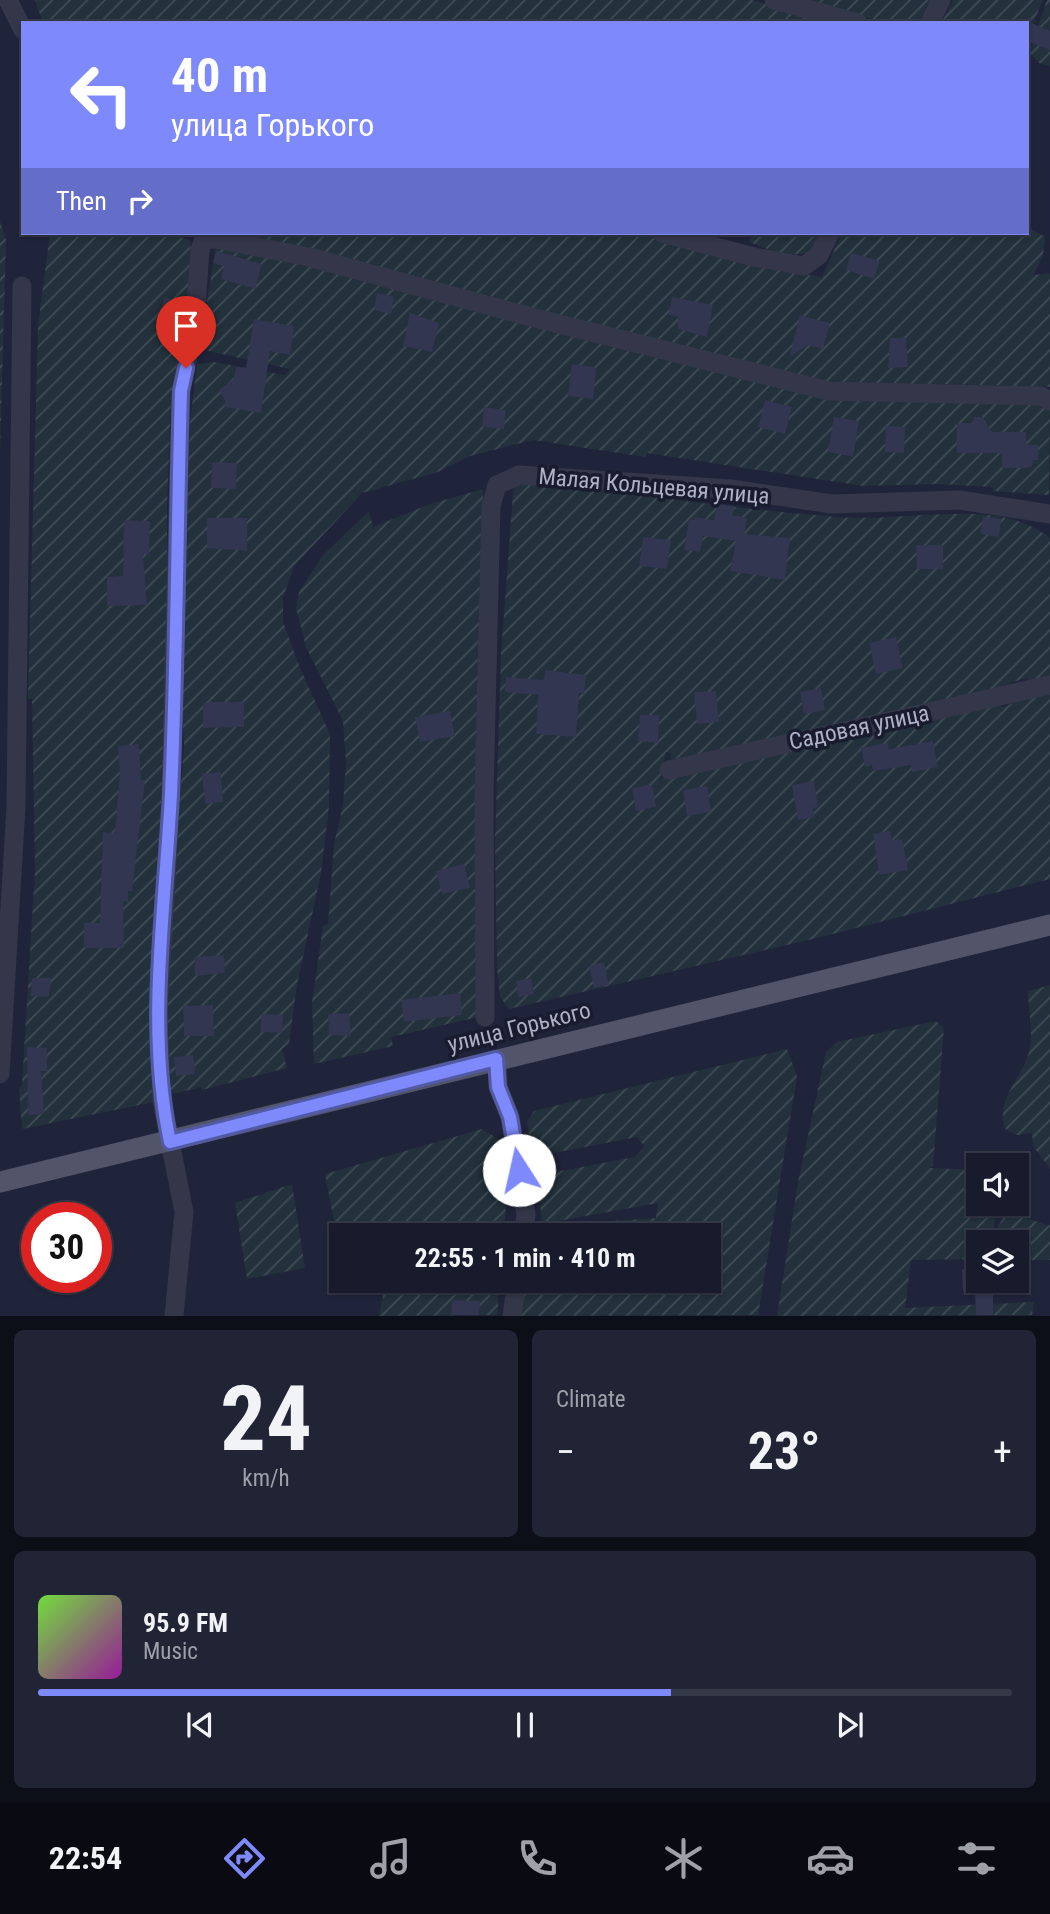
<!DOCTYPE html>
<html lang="en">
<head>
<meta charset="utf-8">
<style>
	:root { --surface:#181b2c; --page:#212434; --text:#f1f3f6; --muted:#9fa1a9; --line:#363948; --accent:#7e8afc }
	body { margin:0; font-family:"Roboto Condensed",sans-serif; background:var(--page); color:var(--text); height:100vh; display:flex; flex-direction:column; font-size:26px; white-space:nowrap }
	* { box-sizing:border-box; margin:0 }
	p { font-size:23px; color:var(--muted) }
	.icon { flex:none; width:38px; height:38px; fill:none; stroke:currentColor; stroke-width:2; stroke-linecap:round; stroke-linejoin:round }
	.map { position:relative; height:1316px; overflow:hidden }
	.side { display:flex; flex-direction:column; gap:14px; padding:14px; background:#0d0f18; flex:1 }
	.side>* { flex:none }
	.hud { position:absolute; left:21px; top:21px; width:1008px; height:214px; border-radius:0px; box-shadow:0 2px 5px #0004,0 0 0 2px var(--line); background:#7e8afc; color:#fff; overflow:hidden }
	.controls { position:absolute; left:966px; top:1153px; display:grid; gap:14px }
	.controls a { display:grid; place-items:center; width:63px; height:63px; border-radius:0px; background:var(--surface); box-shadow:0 2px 5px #0004,0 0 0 2px var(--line); font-size:35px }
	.speed { position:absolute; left:21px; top:1202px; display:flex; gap:14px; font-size:35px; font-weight:700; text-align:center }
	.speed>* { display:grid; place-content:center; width:91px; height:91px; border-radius:50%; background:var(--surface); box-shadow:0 2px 5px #0004,0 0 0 2px var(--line); line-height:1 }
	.speed .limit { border:10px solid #d22; background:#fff; color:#111 }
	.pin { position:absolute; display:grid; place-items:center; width:60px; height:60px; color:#fff; margin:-72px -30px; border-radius:50% 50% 50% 0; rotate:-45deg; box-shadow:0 0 7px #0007 }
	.pin .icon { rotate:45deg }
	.me { position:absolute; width:77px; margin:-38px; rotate:350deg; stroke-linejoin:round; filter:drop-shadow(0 0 5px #0008) }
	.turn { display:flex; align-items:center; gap:24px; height:147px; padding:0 35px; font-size:32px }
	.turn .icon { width:91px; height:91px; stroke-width:2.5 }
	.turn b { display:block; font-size:49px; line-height:60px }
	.then { display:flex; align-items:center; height:66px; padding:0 35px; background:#0003; gap:14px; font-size:26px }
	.big { font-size:52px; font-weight:700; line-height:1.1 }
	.side .card { flex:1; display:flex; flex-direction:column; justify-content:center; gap:10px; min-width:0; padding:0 24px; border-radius:10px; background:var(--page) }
	.side .dial { align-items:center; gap:0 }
	.dial b { font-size:91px; line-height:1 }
	.song { display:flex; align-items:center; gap:21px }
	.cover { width:84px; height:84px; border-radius:10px; background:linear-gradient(135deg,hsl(100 70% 55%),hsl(300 70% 35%)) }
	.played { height:7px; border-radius:4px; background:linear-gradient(90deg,var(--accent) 65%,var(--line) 65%) }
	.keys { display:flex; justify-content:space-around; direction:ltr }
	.heat { display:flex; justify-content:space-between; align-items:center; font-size:38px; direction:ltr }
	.side .tiles { flex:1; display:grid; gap:14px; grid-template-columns:1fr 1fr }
	.card:last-child { grid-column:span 2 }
	.trip { position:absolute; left:329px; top:1223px; width:392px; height:70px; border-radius:0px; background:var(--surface); box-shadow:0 2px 5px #0004,0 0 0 2px var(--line); font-weight:700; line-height:70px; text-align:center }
	.tab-bar { display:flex; height:112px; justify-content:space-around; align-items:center; background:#0a0b12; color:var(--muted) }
	.tab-bar .icon { width:49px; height:49px }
	.tab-bar .current { color:var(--accent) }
	.tab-bar b { font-size:32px; color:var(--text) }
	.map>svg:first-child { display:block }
</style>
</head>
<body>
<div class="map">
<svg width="1050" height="1316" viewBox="0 0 1050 1316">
	<defs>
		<pattern id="garden-furrows" width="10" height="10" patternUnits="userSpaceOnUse" patternTransform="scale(1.75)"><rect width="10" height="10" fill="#22313b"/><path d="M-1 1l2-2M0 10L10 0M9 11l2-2" fill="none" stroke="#404c56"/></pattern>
	</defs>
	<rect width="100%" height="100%" fill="#20243a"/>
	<g fill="url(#garden-furrows)">
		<path d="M35,0h717l85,23h-289l3,-11 -4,11h-504z"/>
		<path d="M800,0h136l-11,23h-37z"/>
		<path d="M953,0h90l-16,38v-15h-86z"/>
		<path d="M1047,0h3v66l-11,-3 -10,-11z"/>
		<path d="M0,221l6,19 -6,215z"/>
		<path d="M1027,227l18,10 -2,19 -10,19 17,-2v114l-106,-3 -100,3 -614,-154h405l152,39 35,5 20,-44h185z"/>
		<path d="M50,233h116l24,7 1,13 -6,78 -14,70 -4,108v253l-10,102 -5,91 2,147 -132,27 -3,-41 3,-3 13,-215 -3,-171h-4l10,-373z"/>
		<path d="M752,233h72l-12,19c-25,6 -40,-1 -63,-10z"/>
		<path d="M216,246l88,17 434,111 287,27 25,8 -1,86 -56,-4 -1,-4 -56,-3 -73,2 -216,-33 -2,4 -112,-17 -63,16 -32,16 -76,21 -68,73 -11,32v24l17,46 30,66 -1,72 -8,67 -24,112 -8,59 -7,5 5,19 -85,22 -1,-3 -32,8 -4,-100 19,-250 -3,-66 9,-258 7,-57 17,-2 70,13 6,-6 -91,-20z"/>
		<path d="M520,477c105,16 212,32 317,40 54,4 107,-8 160,-1 18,3 38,10 53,22v141l-21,4 -1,-5 -16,4 -11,9 -316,67 -14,1v-6l-5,-1 -6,26 332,-75 11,4 47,-17v189l-237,60 -304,70 -9,-12 -3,-29 -2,-128 6,-185 13,-176z"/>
		<path d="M483,489v527l-92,21 2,9 -79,18 -2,-61 11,-77 5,-2 6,-80 9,-39 3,-42 -3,-42 -37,-74 -10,-39 3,-16 23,-36 47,-45 4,16 57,-23z"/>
		<path d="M1050,985v184l-17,-23 -1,-13 -15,2 -12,-6c-10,-30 17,-51 24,-77 5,-17 -1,-43 -1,-61z"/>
		<path d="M936,1021l8,7 -11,138 -3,2 48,2v34h19l-4,31 14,-24 42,15 1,-2v36h-33v-18h-39v17l-67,1 -6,48 129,-6 -2,13 -255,1 21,-134 28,-130 11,-10z"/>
		<path d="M787,1049l10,27 -39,239 -239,1 5,-35h185v-45l-178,-1 1,-9 124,-8 2,-15 -116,21 -4,-40 7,-10 90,-17 9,-11 -7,-9 -94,18 -12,-7 -4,-26 7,-11z"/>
		<path d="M482,1129l18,11c6,31 7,64 4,95l-163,1v22l-16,-84z"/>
		<path d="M292,1184l13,84 -58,11 -12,-76z"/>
		<path d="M381,1281h117v34l-119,1 5,-25z"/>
	</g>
	<g fill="#323650">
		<path d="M1027,21l23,10v19l-23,-9z"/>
		<path d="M216,251l46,13 -7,25 -34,-10 3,-13 -11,-3z"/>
		<path d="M851,253l29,8 -6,18 -28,-9z"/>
		<path d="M377,293l17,4 -3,17 -17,-4z"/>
		<path d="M672,297l41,8 -6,32 -29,-8v-12l-9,-2z"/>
		<path d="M164,298l20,1 -1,22 -21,-3z"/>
		<path d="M410,313l29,10 -7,29 -29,-6z"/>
		<path d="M800,315l30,8 -7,26 -15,-4 -18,11z"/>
		<path d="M254,319l40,7 -4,29 -20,-4 -9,62 -37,-6 1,-6 -6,-11 15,-11 2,-12 10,1z"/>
		<path d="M890,338h16l2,29 -20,1z"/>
		<path d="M572,364l22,3 2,3 -3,29 -25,-3z"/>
		<path d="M765,400l27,7 -7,27 -27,-7z"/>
		<path d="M484,407l22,3 -2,19 -22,-2z"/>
		<path d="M834,417l25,4 -6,36 -25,-5z"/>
		<path d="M974,417h9l9,15h34v13h12v15h-5l-1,6 -7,2h-23v-15h-45v-30h15z"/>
		<path d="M886,426l19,1 -1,26 -19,-1z"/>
		<path d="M212,462l25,1 -1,26 -25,-1z"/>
		<path d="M717,504l18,2 -3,9 15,3 -3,16 46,4 -5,42 -55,-9 6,-30 -33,-5 -3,16 -16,-2 5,-31 5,1 1,-3 19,3z"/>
		<path d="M983,517l18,2 -2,18 -18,-3z"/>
		<path d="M207,518h40v33l-40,-3z"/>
		<path d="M124,520l26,1 -1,33h-6l4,51 -40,1v-29l16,-1z"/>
		<path d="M643,537l28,3 -4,29 -28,-3z"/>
		<path d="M916,545h27v24h-26z"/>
		<path d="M896,637l7,31 -27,6 -7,-31z"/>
		<path d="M545,670l41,5 -2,19 -5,-1 -3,44 -40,-3 2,-39 -33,-3 1,-15 38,3z"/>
		<path d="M821,688l4,22 -21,4 -4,-22z"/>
		<path d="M716,691l3,31 -22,2 -3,-32z"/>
		<path d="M210,702h34v25l-41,1v-24z"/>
		<path d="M450,711l5,25 -35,6 -5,-25z"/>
		<path d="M640,715h19l-1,28 -20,-2z"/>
		<path d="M933,741l5,26 -26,5 -1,-7 -38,6 -1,-6 -7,2 -4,-19 27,-5 1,6z"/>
		<path d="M139,744l2,36h4l-13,111h-4v11l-5,-1 1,47h-40v-25h16l3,-91 12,1 5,-62 -2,-25z"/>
		<path d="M221,772l2,30 -18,2 -3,-30z"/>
		<path d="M814,781l4,26 -5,1 2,9 -17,3 -6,-35z"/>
		<path d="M649,785h3l4,22 -20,4 -4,-23z"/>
		<path d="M707,786l4,26 -24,4 -4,-26z"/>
		<path d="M890,831l2,9 10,-1 6,31 -29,5 -6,-41z"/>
		<path d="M464,864l6,24 -28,6 -6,-23z"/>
		<path d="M224,955l1,18 -30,3 -1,-19z"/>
		<path d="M604,962l5,23 -15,3 -5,-22z"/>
		<path d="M32,978h19l-2,19 -18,-1z"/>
		<path d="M531,978l3,16 -16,3 -2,-16z"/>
		<path d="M460,993l2,22 -58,7 -3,-22z"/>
		<path d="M213,1005l1,31h-30l-1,-30z"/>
		<path d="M349,1013l2,23 -22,-1 -1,-21z"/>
		<path d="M261,1014l22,1 -1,18 -21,-1z"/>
		<path d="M27,1047l20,1v23h-6l3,43 -16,1z"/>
		<path d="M193,1055l2,19 -19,2 -2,-19z"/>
		<path d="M962,1269h16v12h15v34h-17l-1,-24h-12z"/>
		<path d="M452,1300l28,1 -1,14h-28z"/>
	</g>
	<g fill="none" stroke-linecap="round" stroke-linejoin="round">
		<g stroke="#34374a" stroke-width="19">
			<path d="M8,0l15,30"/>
			<path d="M774,0l84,23"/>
			<path d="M930,23l11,-23"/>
			<path d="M662,233l92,24 50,9 15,-11 11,-22"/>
			<path d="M669,770l381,-85"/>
			<path d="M485,1017l-1,-224 7,-287 6,-21 22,-10 212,14 101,15 128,-4 90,14"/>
			<path d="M497,1059l1,28 12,30 16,98 -3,21"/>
			<path d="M0,1074l16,-267 6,-521"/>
			<path d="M174,1316l10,-104 -22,-111 -4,-85 13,-223 10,-402 14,-70 5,-71 4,-11h12l93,18 222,60 298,74 212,5 9,5"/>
			<path d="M512,1316l5,-35"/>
		</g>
		<path stroke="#52556a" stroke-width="21" d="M0,1182l1050,-257"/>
	</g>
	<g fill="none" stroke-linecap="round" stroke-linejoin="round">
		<g stroke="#525aa4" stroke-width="18">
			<path id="route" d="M186,368l-5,23c-4,134 -4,269 -10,403 -6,115 -25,234 -1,348l326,-83 2,28 12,30 9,53"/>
		</g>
		<use href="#route" stroke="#7e8afc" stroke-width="12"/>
	</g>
	<g text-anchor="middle" stroke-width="7" stroke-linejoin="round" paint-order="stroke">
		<g font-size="23" fill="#aeb1c6" stroke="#191c2e">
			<text transform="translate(654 486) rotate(5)" y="8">Малая Кольцевая улица</text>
			<text transform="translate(859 727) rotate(-12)" y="8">Садовая улица</text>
			<text transform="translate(519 1027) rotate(-14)" y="8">улица Горького</text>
		</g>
	</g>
</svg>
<div class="controls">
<a><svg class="icon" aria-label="sound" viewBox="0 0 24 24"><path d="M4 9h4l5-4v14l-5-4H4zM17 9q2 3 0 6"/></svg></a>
<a><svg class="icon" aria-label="layers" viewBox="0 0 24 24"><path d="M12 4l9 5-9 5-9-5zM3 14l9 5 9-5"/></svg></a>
</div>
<div class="speed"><div class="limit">30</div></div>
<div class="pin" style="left:186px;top:368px;background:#d93025"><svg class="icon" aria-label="arrive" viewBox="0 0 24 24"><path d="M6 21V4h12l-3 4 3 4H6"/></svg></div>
<svg class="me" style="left:519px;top:1170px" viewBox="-20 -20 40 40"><circle r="19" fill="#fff"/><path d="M0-13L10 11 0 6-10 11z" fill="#7e8afc"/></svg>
<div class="trip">22:55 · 1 min · 410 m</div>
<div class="hud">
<div class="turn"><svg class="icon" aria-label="left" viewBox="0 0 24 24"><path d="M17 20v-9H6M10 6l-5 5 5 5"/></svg><div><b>40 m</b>улица Горького</div></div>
<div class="then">Then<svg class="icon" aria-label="right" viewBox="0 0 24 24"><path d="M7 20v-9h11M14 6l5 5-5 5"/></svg></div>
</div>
</div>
<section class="side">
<div class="tiles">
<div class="card dial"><b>24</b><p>km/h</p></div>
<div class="card"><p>Climate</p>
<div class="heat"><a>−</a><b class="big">23°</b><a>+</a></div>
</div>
<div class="card">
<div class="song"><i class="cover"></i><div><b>95.9 FM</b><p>Music</p></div></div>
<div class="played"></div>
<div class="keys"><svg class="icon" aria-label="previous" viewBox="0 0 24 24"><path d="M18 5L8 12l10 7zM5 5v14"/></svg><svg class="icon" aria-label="pause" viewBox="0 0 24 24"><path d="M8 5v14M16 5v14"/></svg><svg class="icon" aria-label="next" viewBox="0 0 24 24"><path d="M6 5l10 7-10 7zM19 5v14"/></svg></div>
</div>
</div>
</section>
<nav class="tab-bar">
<b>22:54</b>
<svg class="icon current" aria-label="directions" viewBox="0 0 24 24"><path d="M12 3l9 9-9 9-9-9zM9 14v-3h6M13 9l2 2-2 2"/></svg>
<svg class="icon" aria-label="music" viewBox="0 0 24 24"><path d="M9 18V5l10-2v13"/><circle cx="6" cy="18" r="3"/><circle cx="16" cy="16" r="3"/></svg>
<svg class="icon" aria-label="phone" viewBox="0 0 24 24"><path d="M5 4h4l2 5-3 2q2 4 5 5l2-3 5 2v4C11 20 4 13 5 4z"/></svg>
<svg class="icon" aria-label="climate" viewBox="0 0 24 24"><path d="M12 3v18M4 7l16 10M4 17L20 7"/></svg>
<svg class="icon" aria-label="car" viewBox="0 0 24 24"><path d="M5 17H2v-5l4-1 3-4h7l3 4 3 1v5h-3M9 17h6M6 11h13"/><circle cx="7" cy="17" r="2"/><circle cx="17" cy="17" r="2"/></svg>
<svg class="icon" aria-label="filters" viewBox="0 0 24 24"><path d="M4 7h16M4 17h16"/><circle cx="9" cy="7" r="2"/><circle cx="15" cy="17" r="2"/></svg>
</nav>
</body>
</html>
